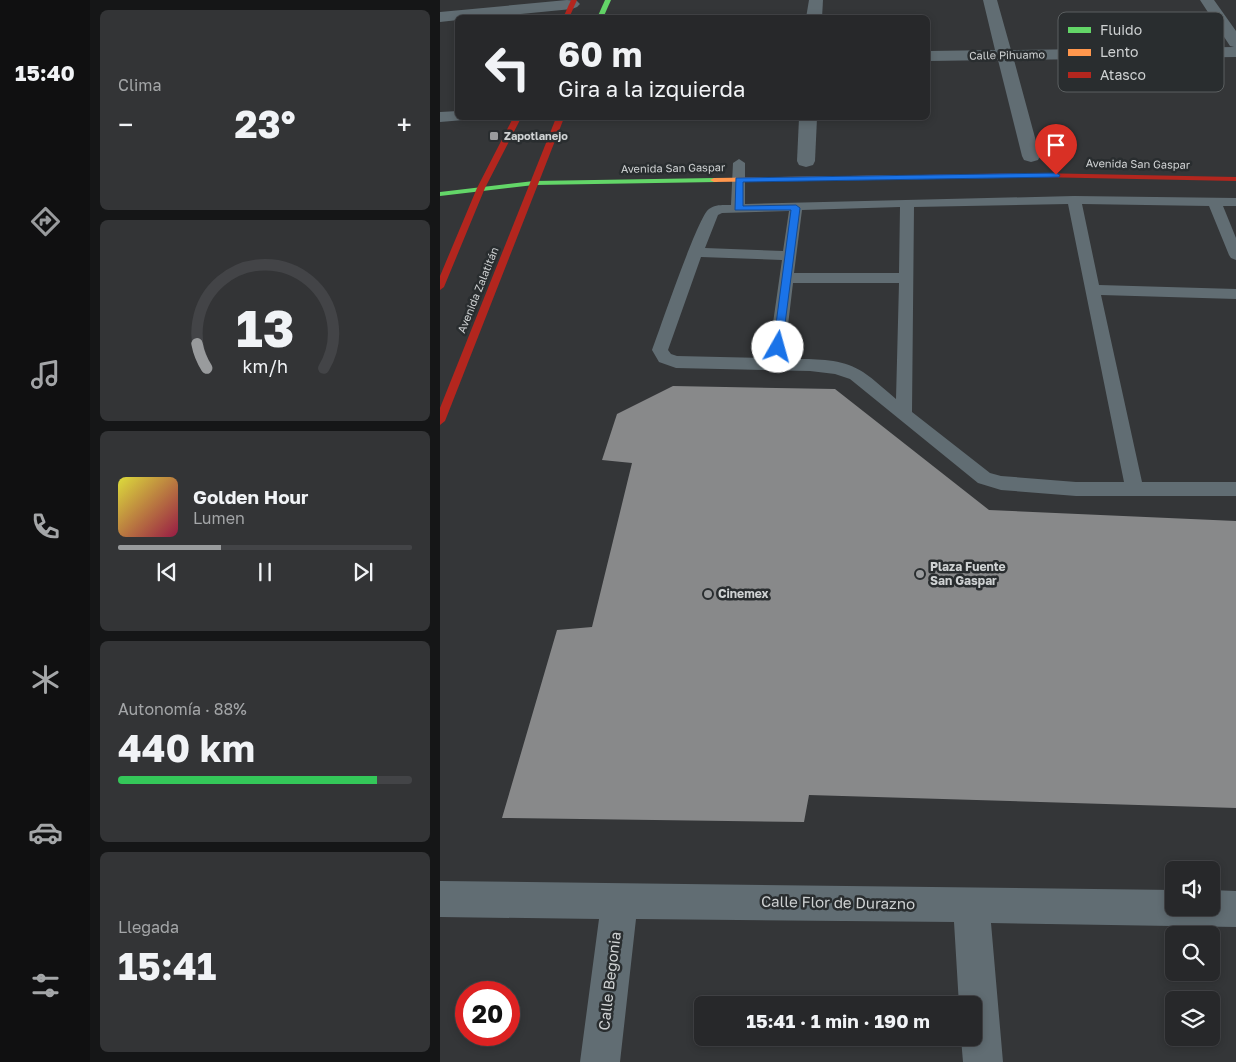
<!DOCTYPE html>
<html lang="es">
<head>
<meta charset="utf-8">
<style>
	:root { --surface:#27282a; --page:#333436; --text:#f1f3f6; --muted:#a4a6a8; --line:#434447; --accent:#999b9d }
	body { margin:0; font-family:"Golos Text",sans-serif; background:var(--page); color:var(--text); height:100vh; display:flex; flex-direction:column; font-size:19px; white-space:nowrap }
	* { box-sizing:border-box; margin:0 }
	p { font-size:16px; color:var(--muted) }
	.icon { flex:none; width:28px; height:28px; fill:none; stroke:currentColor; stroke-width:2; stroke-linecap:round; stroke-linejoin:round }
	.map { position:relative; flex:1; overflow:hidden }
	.panel { display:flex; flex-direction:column; gap:10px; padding:10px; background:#151617; width:350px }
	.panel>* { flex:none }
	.hud { position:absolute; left:15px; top:15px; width:475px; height:105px; border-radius:8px; box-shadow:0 2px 8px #0003,0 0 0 1px var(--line); background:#27282a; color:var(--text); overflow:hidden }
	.fabs { position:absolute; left:725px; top:861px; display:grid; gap:10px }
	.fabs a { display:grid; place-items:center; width:55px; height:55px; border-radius:8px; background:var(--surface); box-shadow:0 2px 8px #0003,0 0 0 1px var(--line); font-size:25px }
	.speed { position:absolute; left:15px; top:981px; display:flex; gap:10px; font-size:25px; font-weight:700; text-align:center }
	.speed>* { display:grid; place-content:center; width:65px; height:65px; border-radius:50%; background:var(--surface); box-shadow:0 2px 8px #0003,0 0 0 1px var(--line); line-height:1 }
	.speed .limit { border:8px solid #d22; background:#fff; color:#111 }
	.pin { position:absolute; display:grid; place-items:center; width:42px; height:42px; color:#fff; margin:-51px -21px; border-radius:50% 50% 50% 0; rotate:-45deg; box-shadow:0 0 5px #0007 }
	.pin .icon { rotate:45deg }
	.me { position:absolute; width:55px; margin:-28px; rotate:7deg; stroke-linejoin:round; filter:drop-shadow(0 0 4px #0008) }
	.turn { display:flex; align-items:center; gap:18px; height:105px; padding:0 20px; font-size:22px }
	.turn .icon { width:65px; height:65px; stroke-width:2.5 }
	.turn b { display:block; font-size:35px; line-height:42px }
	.big { font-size:38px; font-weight:700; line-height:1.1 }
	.panel .widget { flex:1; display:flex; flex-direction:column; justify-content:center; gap:8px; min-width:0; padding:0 18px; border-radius:8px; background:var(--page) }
	.panel .dial { align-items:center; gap:0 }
	.dial svg { height:130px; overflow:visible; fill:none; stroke:var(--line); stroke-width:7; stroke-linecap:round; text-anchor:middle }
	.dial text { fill:var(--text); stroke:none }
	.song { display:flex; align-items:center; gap:15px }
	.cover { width:60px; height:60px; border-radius:8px; background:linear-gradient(135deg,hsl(60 70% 55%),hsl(340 70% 35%)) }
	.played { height:5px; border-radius:2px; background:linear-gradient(90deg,var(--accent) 35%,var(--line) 35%) }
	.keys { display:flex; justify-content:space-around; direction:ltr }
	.heat { display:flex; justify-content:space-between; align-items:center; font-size:28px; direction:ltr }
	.charge { height:8px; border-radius:4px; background:linear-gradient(90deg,#34c759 88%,var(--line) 0) }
	.trip { position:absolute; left:254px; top:996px; width:288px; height:50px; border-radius:8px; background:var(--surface); box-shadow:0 2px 8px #0003,0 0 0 1px var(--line); font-weight:700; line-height:50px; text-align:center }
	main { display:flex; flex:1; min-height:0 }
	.dock { display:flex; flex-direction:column; width:90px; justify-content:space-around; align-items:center; background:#101011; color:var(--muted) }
	.dock .icon { width:35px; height:35px }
	.dock .current { color:var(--accent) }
	.dock b { font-size:22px; color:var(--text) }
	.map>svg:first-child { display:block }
</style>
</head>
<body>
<main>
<nav class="dock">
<b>15:40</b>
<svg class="icon current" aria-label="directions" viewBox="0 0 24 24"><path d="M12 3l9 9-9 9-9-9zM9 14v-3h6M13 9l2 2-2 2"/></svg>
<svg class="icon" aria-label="music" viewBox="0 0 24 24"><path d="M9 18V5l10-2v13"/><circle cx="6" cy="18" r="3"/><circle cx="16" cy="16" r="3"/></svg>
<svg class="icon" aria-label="phone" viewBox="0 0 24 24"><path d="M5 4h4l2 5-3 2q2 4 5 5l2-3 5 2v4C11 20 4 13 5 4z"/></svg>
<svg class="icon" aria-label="climate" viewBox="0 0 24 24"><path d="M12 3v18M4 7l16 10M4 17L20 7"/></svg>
<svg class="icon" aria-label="car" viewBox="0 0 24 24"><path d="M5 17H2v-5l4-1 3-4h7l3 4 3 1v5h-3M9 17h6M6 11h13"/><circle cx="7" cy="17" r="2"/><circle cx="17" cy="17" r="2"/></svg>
<svg class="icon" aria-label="filters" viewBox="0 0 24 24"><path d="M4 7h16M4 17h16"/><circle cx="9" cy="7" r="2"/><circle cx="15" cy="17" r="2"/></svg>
</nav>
<section class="panel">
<div class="widget"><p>Clima</p>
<div class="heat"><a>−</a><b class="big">23°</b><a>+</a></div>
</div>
<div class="widget dial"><svg viewBox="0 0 100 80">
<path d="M14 69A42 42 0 1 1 86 69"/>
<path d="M14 69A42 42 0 0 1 8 54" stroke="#999b9d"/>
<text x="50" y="56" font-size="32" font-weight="700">13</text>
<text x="50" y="72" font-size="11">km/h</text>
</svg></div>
<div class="widget">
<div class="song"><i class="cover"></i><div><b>Golden Hour</b><p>Lumen</p></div></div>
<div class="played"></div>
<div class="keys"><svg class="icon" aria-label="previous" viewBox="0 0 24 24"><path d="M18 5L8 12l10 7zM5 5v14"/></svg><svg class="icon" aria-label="pause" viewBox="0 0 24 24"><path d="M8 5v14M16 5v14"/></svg><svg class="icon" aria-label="next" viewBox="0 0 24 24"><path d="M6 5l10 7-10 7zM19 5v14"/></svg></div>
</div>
<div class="widget"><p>Autonomía · 88%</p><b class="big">440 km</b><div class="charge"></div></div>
<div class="widget"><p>Llegada</p><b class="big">15:41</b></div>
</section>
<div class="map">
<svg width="796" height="1062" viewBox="0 0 796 1062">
	<rect width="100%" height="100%" fill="#343638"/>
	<path fill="#88898a" d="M233,386l162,3 154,121 247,11v287l-427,-13 -5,27 -302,-4 55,-188 35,-3 40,-164 -30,-3 15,-46z"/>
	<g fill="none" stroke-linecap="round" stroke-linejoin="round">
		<path fill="#616d73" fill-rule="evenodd" d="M299,159l6,4v41l329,-8 162,2v8h-13l13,32v22l-5,-2 -2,-3 -20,-49 -127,-2 17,81 137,4v10l-135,-4 41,187h94v14h-160l-75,-6 -23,-7 -128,-104 -15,-5 -25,-3 -134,-3 -17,-6 -7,-12c8,-21 46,-134 57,-141 6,-5 15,-4 22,-4l2,-42zM628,204l56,278h-48l-75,-6 -11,-3 -78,-61 2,-205zM460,207l-1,66h-105l8,-63zM349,211l-6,40 -78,-3 13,-33 4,-2zM261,257l81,3 -14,98 -91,-2 -6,-2 -3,-4zM353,283h106l-3,116c-11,-9 -21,-19 -33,-27 -22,-15 -54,-13 -79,-13z"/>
		<g fill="#616d73" fill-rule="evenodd">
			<path d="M127,0l10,1 3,3 -3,3 -5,2 -91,9h-23v2l-18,2v-10z"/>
			<path d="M369,0h14l-1,18h-16z"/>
			<path d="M543,0h14l14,50 223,-3 -4,-1 -30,-46h14l22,31v26l-222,3 26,96 -2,4 -7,2 -7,-2 -2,-4 -24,-96 -70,1v-10l67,-1z"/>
			<path d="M18,111v7h8l-2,2 -24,2v-10z"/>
			<path d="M359,118h18l-2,43 -2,4 -7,2 -7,-2 -2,-4z"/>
			<path d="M0,881l734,9v18h37v-18l25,1v36l-245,-4 12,139h-40l-2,-24h11v-33h-13l-5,-83 -318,-3 -16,143h-40l19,-143 -159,-2z"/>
		</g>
		<g fill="#63d668" fill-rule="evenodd">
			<path d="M165,0h6l-8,18h-6z"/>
			<path d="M274,178l4,2 -1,2 -183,3 -94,11v-4l94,-11z"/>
		</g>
		<path fill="#ff974d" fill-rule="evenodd" d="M480,175h3v4l-209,3 -4,-2 4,-2z"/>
		<g fill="#b3261e" fill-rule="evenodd">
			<path d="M131,0h6l-8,18h-6z"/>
			<path d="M73,118h8l-36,70 -41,99 -4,3v-14l37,-88z"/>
			<path d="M116,118h8l-119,303 -5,4v-17z"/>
			<path d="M596,173l200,4v4l-200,-4 -116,2 -4,-2 4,-2z"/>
		</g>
	</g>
	<path fill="#1a73e8" stroke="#114b97" d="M616,173l4,2 -1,2 -316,5v24l53,-1 4,3 -18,139 -1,2h-7l-1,-2 18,-137h-56l1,-32z"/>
	<g fill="#999b9d" stroke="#292d2f" stroke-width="2">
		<rect x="49" y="131" width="10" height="10" rx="2.5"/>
		<circle cx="480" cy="574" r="5"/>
		<circle cx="268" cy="594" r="5"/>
	</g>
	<g text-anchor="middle" stroke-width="5" stroke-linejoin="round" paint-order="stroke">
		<g font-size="11" fill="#cfd2d3" stroke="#292d2f">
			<text transform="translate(567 55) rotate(-1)" y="4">Calle Pihuamo</text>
			<text transform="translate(698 164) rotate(1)" y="4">Avenida San Gaspar</text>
			<text transform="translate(233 168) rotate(-1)" y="4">Avenida San Gaspar</text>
			<text transform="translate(38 290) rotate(-68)" y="4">Avenida Zalatitán</text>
		</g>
		<g font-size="11" font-weight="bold" fill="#cfd2d3" stroke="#292d2f" text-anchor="start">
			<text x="64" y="140">Zapotlanejo</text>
		</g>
		<g font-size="12" font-weight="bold" fill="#cfd2d3" stroke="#292d2f" text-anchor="start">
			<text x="490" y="571">Plaza Fuente<tspan x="490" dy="14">San Gaspar</tspan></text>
			<text x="278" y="598">Cinemex</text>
		</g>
		<g font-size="15" fill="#cfd2d3" stroke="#292d2f">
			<text transform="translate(398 903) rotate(1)" y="5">Calle Flor de Durazno</text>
			<text transform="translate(170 981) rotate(-83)" y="5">Calle Begonia</text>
		</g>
	</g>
	<rect x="618" y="12" width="166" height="80" rx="8" fill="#292d2f" stroke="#5b5f60" stroke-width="1"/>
	<rect x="628" y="27" width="23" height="6" fill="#63d668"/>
	<rect x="628" y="49" width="23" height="7" fill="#ff974d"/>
	<rect x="628" y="72" width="23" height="6" fill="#b3261e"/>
	<g font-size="14" fill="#cfd2d3">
		<text x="660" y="35">Fluido</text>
		<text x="660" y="57">Lento</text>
		<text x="660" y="80">Atasco</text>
	</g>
</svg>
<div class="fabs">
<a><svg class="icon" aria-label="sound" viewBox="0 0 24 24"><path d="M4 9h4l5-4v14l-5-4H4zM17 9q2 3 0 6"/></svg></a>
<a><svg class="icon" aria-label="search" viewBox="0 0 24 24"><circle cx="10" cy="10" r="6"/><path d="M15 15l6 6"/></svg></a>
<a><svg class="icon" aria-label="layers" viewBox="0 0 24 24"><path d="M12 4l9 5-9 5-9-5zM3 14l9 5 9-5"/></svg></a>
</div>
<div class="speed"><div class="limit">20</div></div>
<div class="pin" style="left:616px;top:175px;background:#d93025"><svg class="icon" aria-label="arrive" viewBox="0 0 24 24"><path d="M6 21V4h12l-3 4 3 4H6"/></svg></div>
<svg class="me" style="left:338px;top:347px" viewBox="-20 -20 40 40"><circle r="19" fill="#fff"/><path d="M0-13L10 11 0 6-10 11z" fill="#1a73e8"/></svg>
<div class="trip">15:41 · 1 min · 190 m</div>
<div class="hud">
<div class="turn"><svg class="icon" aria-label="left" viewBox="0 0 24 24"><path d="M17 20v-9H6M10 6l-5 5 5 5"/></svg><div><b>60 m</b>Gira a la izquierda</div></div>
</div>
</div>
</main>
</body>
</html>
